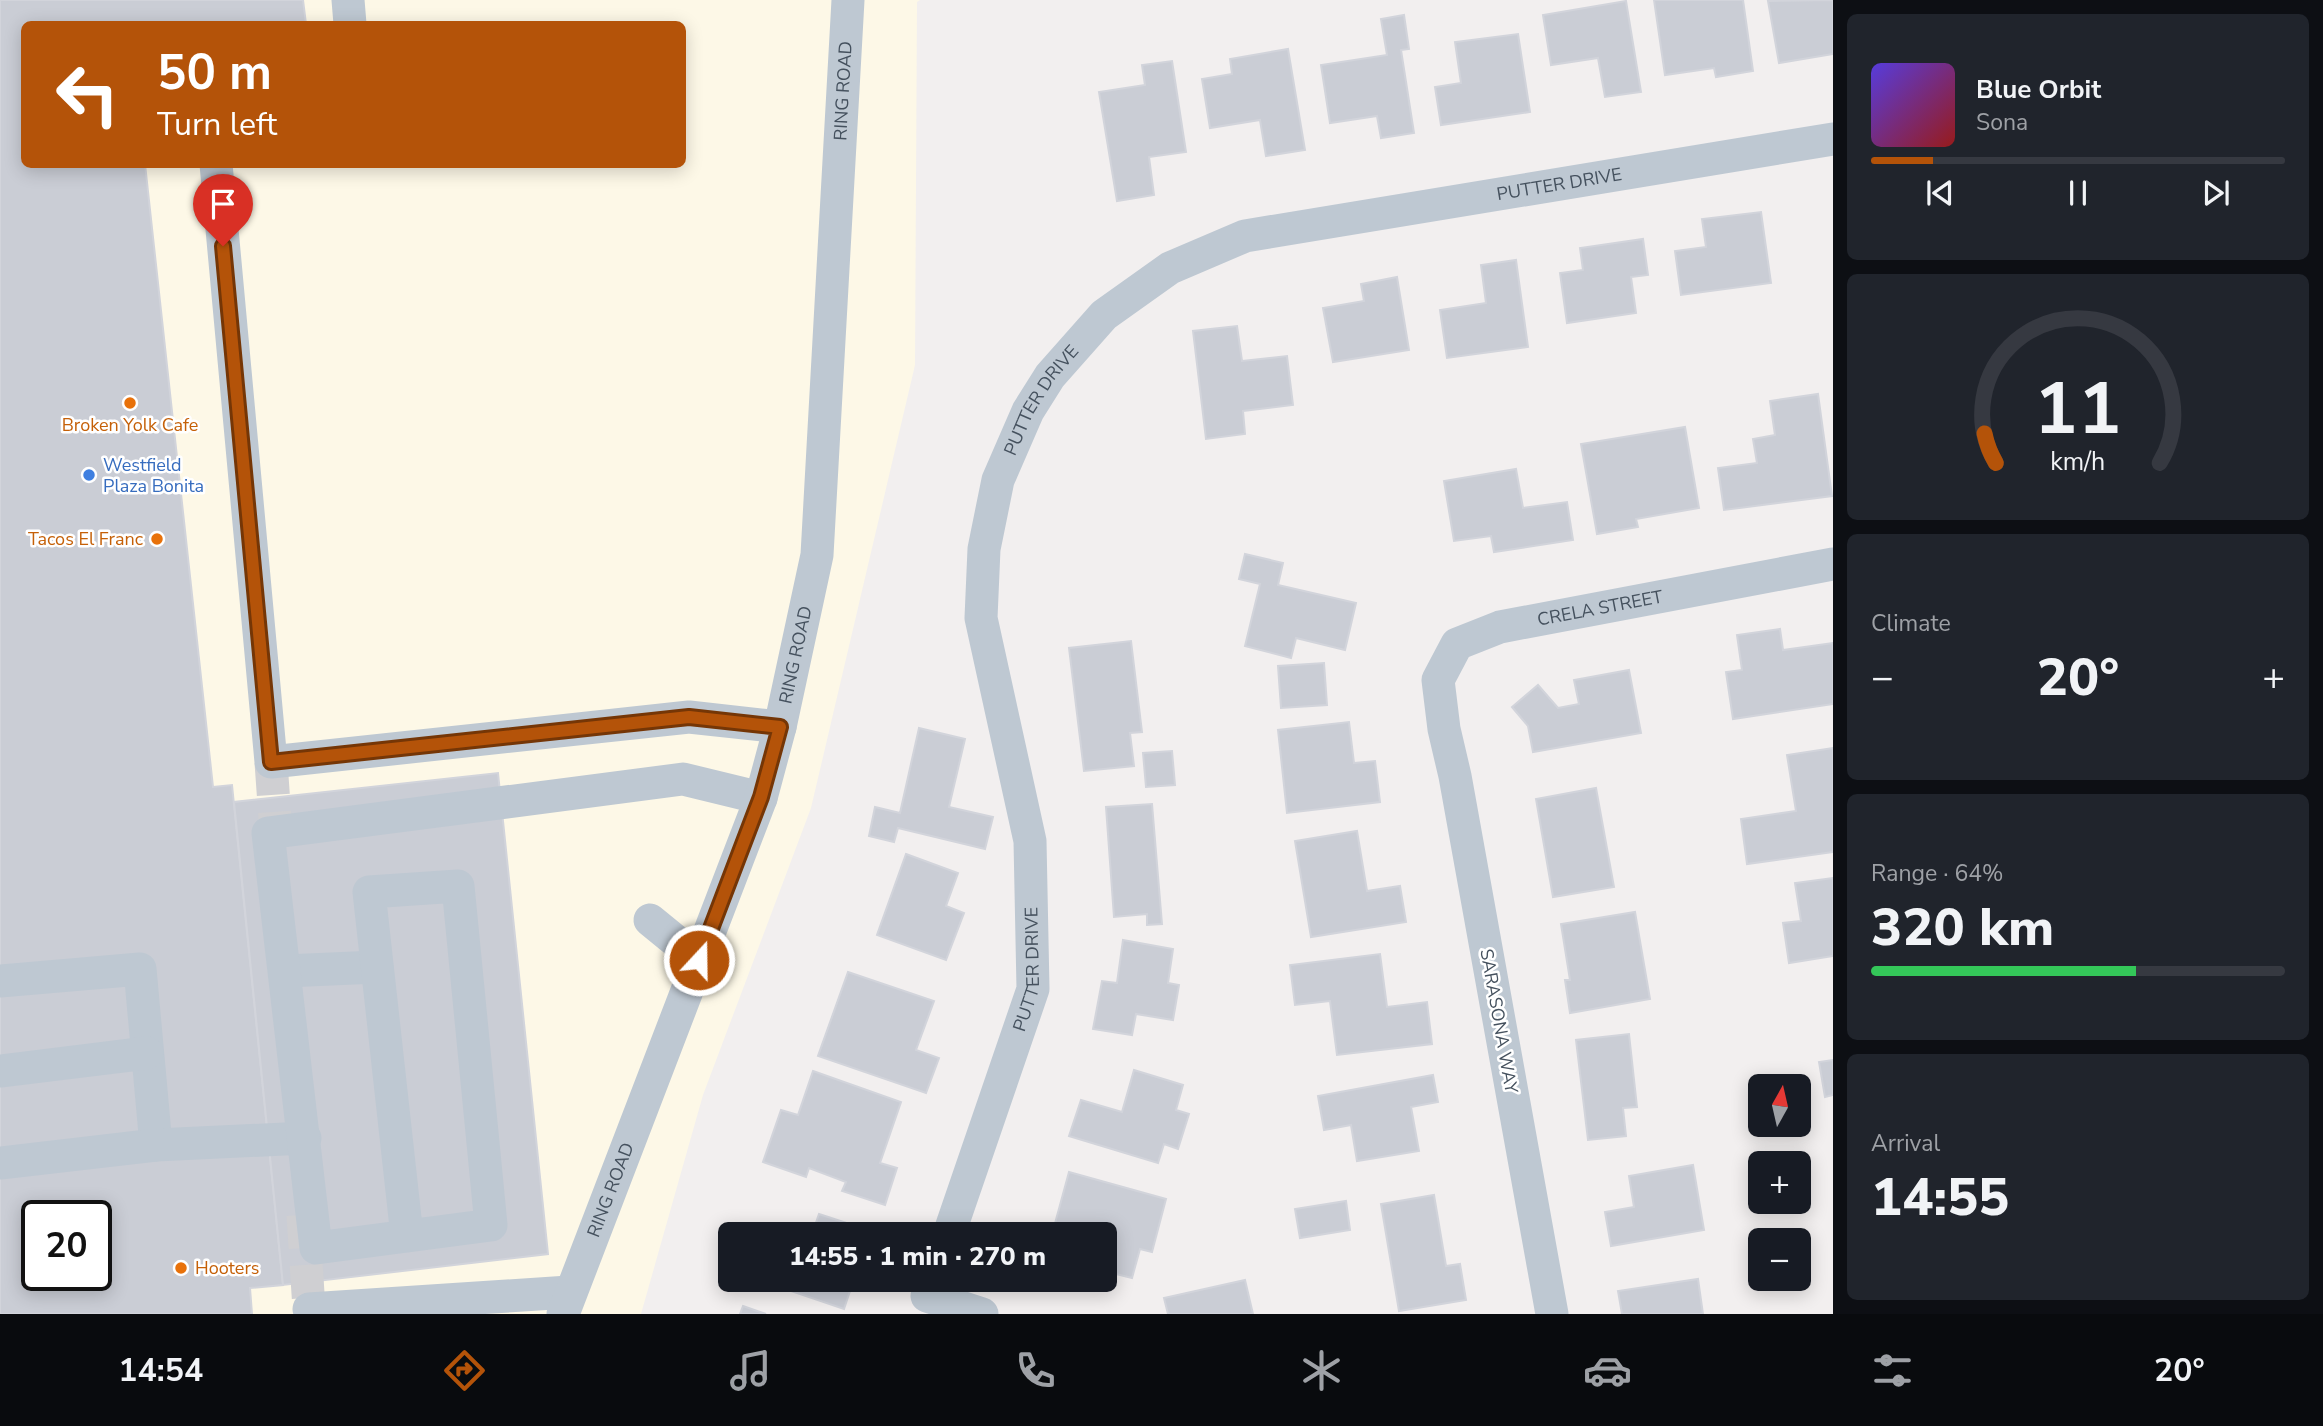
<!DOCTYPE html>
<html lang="en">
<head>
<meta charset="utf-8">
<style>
	:root { --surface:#171b24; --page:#20242c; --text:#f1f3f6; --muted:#9ea1a6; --line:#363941; --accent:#b45309 }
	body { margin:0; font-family:"Nunito Sans",sans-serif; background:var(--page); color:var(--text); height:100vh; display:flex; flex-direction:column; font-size:26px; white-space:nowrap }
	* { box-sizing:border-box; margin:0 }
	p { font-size:23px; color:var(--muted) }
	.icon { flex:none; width:38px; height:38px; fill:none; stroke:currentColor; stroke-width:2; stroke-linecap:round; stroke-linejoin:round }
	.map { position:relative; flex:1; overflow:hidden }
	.sheet { display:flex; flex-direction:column; gap:14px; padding:14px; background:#0d0f14; width:490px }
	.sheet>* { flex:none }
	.banner { position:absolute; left:21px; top:21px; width:665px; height:147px; border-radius:10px; box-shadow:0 4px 18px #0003; background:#b45309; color:#fff; overflow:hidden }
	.needle { width:46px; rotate:8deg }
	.buttons { position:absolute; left:1748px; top:1074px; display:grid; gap:14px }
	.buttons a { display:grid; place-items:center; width:63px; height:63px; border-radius:10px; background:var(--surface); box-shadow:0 4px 18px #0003; font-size:35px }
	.speed { position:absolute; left:21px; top:1200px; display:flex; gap:14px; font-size:35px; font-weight:700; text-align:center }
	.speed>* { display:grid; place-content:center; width:91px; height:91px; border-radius:50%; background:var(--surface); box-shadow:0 4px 18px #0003; line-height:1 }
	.speed .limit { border:4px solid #111; border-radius:10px; background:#fff; color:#111 }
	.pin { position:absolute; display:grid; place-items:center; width:60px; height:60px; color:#fff; margin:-72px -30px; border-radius:50% 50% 50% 0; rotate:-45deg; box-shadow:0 0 7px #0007 }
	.pin .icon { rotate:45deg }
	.me { position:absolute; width:77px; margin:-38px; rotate:21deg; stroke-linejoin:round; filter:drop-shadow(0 0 5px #0008) }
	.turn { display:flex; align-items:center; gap:24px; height:147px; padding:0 21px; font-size:32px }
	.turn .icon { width:91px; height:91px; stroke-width:2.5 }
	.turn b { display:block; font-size:49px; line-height:60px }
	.big { font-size:52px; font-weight:800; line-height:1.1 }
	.sheet .widget { flex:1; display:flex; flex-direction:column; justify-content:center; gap:10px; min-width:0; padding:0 24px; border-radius:10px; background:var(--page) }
	.sheet .dial { align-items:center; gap:0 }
	.dial svg { height:182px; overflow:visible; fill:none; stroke:var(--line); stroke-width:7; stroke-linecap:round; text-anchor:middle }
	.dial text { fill:var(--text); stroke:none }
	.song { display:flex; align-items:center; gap:21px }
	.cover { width:84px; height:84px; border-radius:10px; background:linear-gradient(135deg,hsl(250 70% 55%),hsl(0 70% 35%)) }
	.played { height:7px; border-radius:4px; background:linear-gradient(90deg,var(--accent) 15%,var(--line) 15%) }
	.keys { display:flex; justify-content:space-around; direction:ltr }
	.heat { display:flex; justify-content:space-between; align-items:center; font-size:38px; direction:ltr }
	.charge { height:10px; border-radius:5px; background:linear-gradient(90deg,#34c759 64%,var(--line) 0) }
	.trip { position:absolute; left:718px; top:1222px; width:399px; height:70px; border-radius:10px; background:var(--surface); box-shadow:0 4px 18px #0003; font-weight:800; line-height:70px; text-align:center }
	.menu { display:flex; height:112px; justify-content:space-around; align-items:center; background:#090b0e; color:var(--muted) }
	.menu .icon { width:49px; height:49px }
	.menu .current { color:var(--accent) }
	.menu b { font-size:32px; color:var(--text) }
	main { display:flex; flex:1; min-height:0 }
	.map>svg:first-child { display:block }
</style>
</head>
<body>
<main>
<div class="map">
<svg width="1833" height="1314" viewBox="0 0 1833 1314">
	<rect width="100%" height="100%" fill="#f2efef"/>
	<path fill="#fdf8e7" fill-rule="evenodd" d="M0,0h920l-3,2 -2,363 -104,443 -108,287 -62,219h-641zM24,24h658v140h-658zM37,1216h59v60h-59z"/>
	<g fill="#cacdd5" stroke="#d2d4db" stroke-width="2" fill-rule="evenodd">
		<path d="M0,0h303l3,24h-282v140h121l68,623 19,-2 51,500 -33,3 2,26h-252zM37,1216h59v60h-59z"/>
		<path d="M1654,0h89l10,71 -37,6 -2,-9 -49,7z"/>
		<path d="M1833,0v54l-54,9 -11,-62z"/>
		<path d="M1626,1l15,91 -36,5 -7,-39 -47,7 -8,-50z"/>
		<path d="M1404,15l5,34 -8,1 13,83 -33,5 -4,-22 -47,7 -9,-58 66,-10 -6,-36z"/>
		<path d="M1518,34l12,78 -89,13 -6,-38 26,-4 -6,-41z"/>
		<path d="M1288,49l17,101 -39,6 -6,-36 -50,8 -8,-49 30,-5 -2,-15z"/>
		<path d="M1172,61l14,91 -37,5 5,38 -37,6 -18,-109 46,-7 -3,-20z"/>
		<path d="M1761,212l10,71 -90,12 -6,-44 31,-4 -4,-28z"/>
		<path d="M1643,239l5,36 -17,2 5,36 -69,10 -7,-50 23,-3 -3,-22z"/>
		<path d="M1516,260l12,87 -81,11 -7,-48 46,-7 -5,-38z"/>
		<path d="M1397,277l12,73 -76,12 -10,-54 41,-7 -3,-17z"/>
		<path d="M1237,326l5,35 45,-5 6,49 -50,6 2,23 -39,5 -13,-108z"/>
		<path d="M1818,394l14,102 -108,14 -6,-42 39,-5 -4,-24 22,-4 -5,-34z"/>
		<path d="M1685,427l14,81 -63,11 2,8 -41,7 -16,-90z"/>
		<path d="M1516,469l7,39 44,-6 6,38 -79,12 -3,-16 -37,5 -10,-60z"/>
		<path d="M1245,554l38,9 -5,22 78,18 -11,47 -49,-12 -5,20 -46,-12 15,-62 -21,-5z"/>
		<path d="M1780,629l3,21 50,-7v61l-100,15 -7,-47 16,-2 -5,-35z"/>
		<path d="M1131,641l11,91 -12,1 4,33 -50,5 -15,-123z"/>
		<path d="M1324,663l3,42 -46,3 -3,-42z"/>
		<path d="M1629,670l12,63 -108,19 -5,-26 -16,-19 26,-22 20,23 21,-4 -5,-24z"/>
		<path d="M1349,722l5,41 21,-2 5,41 -93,11 -9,-83z"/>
		<path d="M919,728l46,11 -16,68 44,10 -8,32 -87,-21 -4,14 -25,-6 6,-29 25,6z"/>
		<path d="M1833,748v104l-86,12 -6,-45 55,-8 -9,-56z"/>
		<path d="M1172,751l3,34 -29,2 -3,-34z"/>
		<path d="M498,773l50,481 -265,31 -49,-483z"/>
		<path d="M1596,788l18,99 -61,10 -17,-98z"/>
		<path d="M1152,804l10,120 -15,1v-11l-33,3 -8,-110z"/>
		<path d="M1357,831l10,60 33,-5 6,36 -95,15 -16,-96z"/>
		<path d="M906,854l52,19 -12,33 18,7 -18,47 -69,-25z"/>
		<path d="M1833,878v78l-44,7 -6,-40 18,-2 -6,-38z"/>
		<path d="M1635,912l15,87 -80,14 -5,-33h5l-9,-56z"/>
		<path d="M1123,940l50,9 -5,34 11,2 -6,35 -37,-6 -4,21 -39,-6 9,-48 15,2z"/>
		<path d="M1380,954l7,53 40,-5 5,42 -95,11 -7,-54 -35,4 -5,-40z"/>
		<path d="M848,972l86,29 -18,49 23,8 -13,35 -108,-37z"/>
		<path d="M1629,1034l8,73 -14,1 3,28 -38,4 -12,-100z"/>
		<path d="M1833,1060v35l-8,2 -6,-35z"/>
		<path d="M1134,1070l49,15 -7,25 13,4 -11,35 -14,-5 -6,19 -89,-27 12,-36 41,12z"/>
		<path d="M813,1071l88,31 -21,61 17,5 -12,37 -43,-14 4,-9 -37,-14 -3,9 -43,-15 18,-52 17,5z"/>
		<path d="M1433,1075l5,27 -27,5 8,44 -62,10 -6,-36 -27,5 -6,-34z"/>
		<path d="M1693,1165l11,65 -93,16 -6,-34 29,-5 -5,-31z"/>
		<path d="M1069,1172l97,27 -14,53 -12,-3 -8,29 -28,-7v-37h-24l-26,-7z"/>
		<path d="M1434,1195l12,71 14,-2 6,36 -67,11 -18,-107z"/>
		<path d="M1346,1201l4,29 -50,8 -5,-29z"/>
		<path d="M819,1214l52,17 -1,3h-58z"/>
		<path d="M782,1279h72l-10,30 -65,-22z"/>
		<path d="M1698,1279l5,35h-81l-4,-23z"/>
		<path d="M1245,1280l8,34h-85l-4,-16z"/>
		<path d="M743,1306l23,8h-26z"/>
	</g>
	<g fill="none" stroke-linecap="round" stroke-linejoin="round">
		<g stroke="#cfcfd2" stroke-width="33" stroke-dasharray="33 17" stroke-linecap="butt">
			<path d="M271,762l7,99"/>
			<path d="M303,1215l6,94"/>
		</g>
		<g stroke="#bec8d2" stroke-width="33">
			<path d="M348,0l2,24"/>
			<path d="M216,164l55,598 418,-45 91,10"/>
			<path d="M650,920l49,40"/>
			<path d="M285,971l92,-4"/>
			<path d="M0,981l140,-12 16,176"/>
			<path d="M0,1071l147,-18"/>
			<path d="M0,1163l156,-18 149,-7"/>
			<path id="s1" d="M949,1234l84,-245 -3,-148 -49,-223 3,-69 14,-69 30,-69 22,-35 54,-61 66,-47 75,-32 588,-97"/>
			<path d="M407,1236l-38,-344 89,-6 33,339 -175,23 -48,-415 415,-54 78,19"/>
			<path d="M927,1296l55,18"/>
			<path d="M309,1309l260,-17"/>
			<path id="s2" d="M563,1314l198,-516 19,-71 37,-172 31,-555"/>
			<path id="s3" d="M1552,1314l-97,-538 -11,-47 -6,-49 19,-36 43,-17 333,-63"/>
		</g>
	</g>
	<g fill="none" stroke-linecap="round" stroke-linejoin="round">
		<g stroke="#753606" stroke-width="18">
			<path id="route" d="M223,246l48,516 418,-45 91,10 -19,70 -62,163"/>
		</g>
		<use href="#route" stroke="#b45309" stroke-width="12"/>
	</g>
	<g fill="#e8710a" stroke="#fff" stroke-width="2.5">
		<circle cx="130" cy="403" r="7"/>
		<circle cx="157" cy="539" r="7"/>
		<circle cx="181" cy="1268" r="7"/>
	</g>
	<circle fill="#3f7fe0" stroke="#fff" stroke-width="2.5" cx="89" cy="475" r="7"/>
	<g text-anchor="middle" stroke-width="5" stroke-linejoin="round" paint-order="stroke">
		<g font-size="18" fill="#45515e" stroke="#fff">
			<text dy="6" stroke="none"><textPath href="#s2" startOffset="1267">RING ROAD</textPath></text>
			<text dy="6" stroke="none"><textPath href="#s1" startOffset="1454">PUTTER DRIVE</textPath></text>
			<text dy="6" stroke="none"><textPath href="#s1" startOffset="866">PUTTER DRIVE</textPath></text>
			<text dy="6" stroke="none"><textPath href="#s3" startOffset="833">CRELA STREET</textPath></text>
			<text dy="6" stroke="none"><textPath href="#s2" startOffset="700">RING ROAD</textPath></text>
			<text dy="6" stroke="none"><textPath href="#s1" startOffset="278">PUTTER DRIVE</textPath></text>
			<text transform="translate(1499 1021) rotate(80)" y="6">SARASONA WAY</text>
			<text dy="6" stroke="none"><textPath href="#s2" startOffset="133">RING ROAD</textPath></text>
		</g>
		<g font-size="18" fill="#c56008" stroke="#fff">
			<text x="130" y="431">Broken Yolk Cafe</text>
			<text x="143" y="545" text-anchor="end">Tacos El Franc</text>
			<text x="195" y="1274" text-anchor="start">Hooters</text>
		</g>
		<g font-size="18" fill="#366cbe" stroke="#fff" text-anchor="start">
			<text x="103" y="471">Westfield<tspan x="103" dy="21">Plaza Bonita</tspan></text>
		</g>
	</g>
</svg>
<div class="buttons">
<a><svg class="needle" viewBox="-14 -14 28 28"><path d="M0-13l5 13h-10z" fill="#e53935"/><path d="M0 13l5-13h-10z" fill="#9ea1a6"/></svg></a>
<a>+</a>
<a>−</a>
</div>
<div class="speed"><div class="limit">20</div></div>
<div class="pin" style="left:223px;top:246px;background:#d93025"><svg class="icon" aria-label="arrive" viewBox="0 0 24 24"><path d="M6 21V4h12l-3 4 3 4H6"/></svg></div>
<svg class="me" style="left:699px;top:960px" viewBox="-20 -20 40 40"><circle r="17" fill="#b45309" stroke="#fff" stroke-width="3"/><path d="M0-11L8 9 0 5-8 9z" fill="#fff"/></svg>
<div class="trip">14:55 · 1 min · 270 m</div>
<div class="banner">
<div class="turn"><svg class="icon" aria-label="left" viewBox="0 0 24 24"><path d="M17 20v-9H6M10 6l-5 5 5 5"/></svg><div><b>50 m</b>Turn left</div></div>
</div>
</div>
<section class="sheet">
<div class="widget">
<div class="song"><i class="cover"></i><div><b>Blue Orbit</b><p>Sona</p></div></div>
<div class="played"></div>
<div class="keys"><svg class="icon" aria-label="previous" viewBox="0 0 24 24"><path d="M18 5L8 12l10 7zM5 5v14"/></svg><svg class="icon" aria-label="pause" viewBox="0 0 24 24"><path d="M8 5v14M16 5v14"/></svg><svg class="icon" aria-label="next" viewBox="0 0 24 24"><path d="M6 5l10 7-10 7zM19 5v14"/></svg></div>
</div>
<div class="widget dial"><svg viewBox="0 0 100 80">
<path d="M14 69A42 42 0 1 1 86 69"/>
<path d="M14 69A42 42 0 0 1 9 56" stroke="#b45309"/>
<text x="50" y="56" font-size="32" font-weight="700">11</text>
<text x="50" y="72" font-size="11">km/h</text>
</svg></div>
<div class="widget"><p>Climate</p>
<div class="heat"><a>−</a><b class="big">20°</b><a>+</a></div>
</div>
<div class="widget"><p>Range · 64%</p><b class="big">320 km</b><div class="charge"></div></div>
<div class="widget"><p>Arrival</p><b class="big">14:55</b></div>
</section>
</main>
<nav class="menu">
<b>14:54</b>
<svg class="icon current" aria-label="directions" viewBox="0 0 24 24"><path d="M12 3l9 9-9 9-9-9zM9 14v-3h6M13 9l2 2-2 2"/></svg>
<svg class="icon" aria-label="music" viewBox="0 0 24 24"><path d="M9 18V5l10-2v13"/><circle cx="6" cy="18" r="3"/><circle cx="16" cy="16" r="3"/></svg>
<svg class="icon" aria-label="phone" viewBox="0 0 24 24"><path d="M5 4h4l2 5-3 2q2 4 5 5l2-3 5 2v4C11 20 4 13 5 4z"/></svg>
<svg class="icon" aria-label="climate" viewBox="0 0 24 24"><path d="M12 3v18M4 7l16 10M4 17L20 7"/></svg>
<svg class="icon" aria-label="car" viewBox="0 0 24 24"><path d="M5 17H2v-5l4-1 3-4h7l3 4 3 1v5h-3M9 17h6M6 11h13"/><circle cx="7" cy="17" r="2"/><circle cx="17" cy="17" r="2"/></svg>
<svg class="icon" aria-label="filters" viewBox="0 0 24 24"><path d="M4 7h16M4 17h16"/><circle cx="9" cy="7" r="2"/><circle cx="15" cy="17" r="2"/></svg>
<b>20°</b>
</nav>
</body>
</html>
